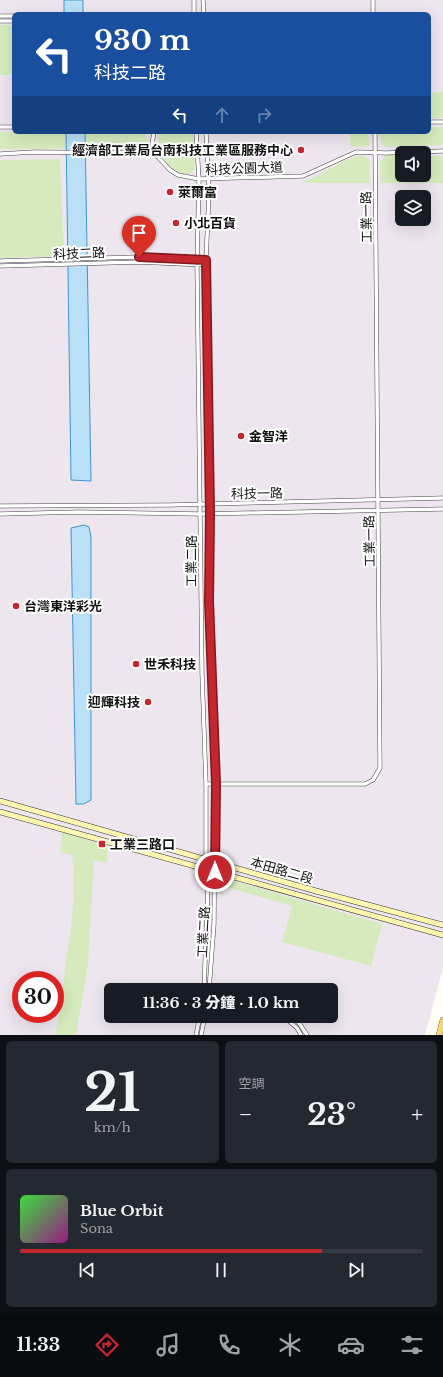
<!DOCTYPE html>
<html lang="zh-TW">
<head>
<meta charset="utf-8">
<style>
	:root { --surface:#171b24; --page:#242831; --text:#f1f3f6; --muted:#9ea1a6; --line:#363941; --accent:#c4262e }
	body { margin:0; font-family:"Libre Baskerville","Noto Sans TC",serif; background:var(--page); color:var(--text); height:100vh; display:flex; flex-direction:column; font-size:15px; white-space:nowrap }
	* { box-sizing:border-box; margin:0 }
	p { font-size:13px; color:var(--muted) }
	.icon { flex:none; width:22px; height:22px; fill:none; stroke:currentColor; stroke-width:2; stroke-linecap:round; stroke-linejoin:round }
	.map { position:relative; height:1035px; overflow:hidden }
	.sheet { display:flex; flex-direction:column; gap:6px; padding:6px; background:#0d0f14; flex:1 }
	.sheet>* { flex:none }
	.hud { position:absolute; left:12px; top:12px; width:419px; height:122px; border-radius:6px; box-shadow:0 4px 16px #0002; background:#1a4fa0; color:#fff; overflow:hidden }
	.fabs { position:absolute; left:395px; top:146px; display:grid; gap:8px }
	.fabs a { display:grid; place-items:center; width:36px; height:36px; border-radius:6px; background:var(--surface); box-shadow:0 4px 16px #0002; font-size:20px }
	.speed { position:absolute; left:12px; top:971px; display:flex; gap:8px; font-size:20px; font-weight:700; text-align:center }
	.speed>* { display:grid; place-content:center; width:52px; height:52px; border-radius:50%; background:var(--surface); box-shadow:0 4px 16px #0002; line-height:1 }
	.speed .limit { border:6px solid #d22; background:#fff; color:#111 }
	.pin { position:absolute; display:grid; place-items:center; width:34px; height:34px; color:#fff; margin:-41px -17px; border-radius:50% 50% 50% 0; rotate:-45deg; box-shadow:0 0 4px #0007 }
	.pin .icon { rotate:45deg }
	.me { position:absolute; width:44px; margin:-22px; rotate:0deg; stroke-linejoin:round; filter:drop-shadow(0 0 3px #0008) }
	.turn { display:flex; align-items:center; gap:14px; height:84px; padding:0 16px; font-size:18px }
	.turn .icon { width:52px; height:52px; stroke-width:2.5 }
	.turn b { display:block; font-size:28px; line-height:34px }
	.lanes { display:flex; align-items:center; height:38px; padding:0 16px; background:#0003; justify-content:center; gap:20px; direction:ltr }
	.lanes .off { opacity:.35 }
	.big { font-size:30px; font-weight:800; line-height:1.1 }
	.sheet .card { flex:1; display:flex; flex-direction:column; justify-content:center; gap:6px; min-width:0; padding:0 14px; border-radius:6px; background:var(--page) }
	.sheet .dial { align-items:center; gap:0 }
	.dial b { font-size:52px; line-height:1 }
	.song { display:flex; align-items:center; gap:12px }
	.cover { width:48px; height:48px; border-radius:6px; background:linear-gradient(135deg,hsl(120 70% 55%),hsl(310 70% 35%)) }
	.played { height:4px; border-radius:2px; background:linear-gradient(90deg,var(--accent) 75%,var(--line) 75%) }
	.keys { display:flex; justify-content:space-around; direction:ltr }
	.heat { display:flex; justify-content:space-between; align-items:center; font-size:22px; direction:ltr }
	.sheet .tiles { flex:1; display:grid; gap:6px; grid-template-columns:1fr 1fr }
	.card:last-child { grid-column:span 2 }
	.trip { position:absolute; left:104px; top:983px; width:234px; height:40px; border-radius:6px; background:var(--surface); box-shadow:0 4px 16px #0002; font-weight:800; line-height:40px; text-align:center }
	.dock { display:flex; height:64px; justify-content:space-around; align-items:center; background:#090b0e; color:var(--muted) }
	.dock .icon { width:28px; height:28px }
	.dock .on { color:var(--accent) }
	.dock b { font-size:18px; color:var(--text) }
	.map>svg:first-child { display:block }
</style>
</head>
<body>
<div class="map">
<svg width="443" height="1035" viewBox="0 0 443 1035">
	<rect width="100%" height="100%" fill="#fffdf5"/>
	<path fill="#eee6ef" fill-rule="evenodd" d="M0,0h443v968l-18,67h-425zM14,14h415v118h-415zM402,153h22v22h-22zM402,197h22v22h-22zM21,980h34v34h-34zM111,990h220v26h-220z"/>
	<g fill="#d5ebbd">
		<rect x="0" y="25" width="14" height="50"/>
		<path d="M443,92v26h-14v-25z"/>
		<path d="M429,127h14v18l-58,2 -4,-3 -1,-12h49z"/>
		<path d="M0,132h144l4,10 -6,6h-4l-138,1z"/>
		<path d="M159,132h35l1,38c-11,12 -29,-5 -34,-16 -3,-7 -3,-15 -2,-22z"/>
		<path d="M350,132h18l1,14 -16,1 -3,-2z"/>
		<path d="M363,155l6,5 1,23h-70c22,-7 40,-24 63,-28z"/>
		<path d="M386,155h16v20h22v-19h19v27h-62l-1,-21z"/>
		<path d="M60,159l4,97 -64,2v-98z"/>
		<path d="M62,832l45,14v17l-13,-3 -6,105 -12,70h-21c6,-24 8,-48 11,-73 5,-35 11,-71 6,-107l-12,-3z"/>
		<path d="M227,881h7l148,43 -11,42 -89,-24 10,-36 -66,-19 -4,2v6l-3,-1v-7z"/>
	</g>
	<g fill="#b9e0f7" stroke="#3f96cf">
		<rect x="64" y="0" width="19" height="14"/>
		<path d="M66,132h19l6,349 -20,-1z"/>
		<path d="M84,525l5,2 2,10v263l-7,4h-8l-5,-276z"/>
	</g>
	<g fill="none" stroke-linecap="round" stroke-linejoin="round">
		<g stroke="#444" stroke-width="4.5">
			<g id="street">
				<path d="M194,0v14"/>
				<path d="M203,0l1,14"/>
				<path d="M373,0v14"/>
				<path d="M0,16h14"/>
				<path d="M0,21h14"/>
				<path d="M429,122h14"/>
				<path d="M0,127h14"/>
				<path d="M154,132l-2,12 7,13"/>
				<path d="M196,132l3,47 -2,85 5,409 4,111v75l2,25 -4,106"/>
				<path d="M206,132l3,62 -3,66 4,253 -1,88 6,183 -1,140 -5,66"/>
				<path d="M0,154l34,-2 116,1 7,3 13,14 8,5 21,4 104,-3 53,-24 30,1 57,-2"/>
				<path d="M0,261l139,-4 67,3"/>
				<path d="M0,266l139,-4 67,3"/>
				<path d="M0,506l170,-1 273,-7"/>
				<path d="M0,514l79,-2 122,2 242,-5"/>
				<path d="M206,784h159l8,-4 7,-12 -5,-636"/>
				<path d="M283,1016l14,12 4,7"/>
				<path d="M292,1016l7,7 8,12"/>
				<path d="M196,1035l4,-19"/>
				<path d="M201,1035l4,-19"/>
			</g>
		</g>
		<g stroke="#333" stroke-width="6">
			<g id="secondary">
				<path d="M0,801l316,90 127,34"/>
				<path d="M0,812l443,123"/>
			</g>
		</g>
		<g stroke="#222" stroke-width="6">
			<path id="primary" d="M439,1035l4,-15"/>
		</g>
		<use href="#street" stroke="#fff" stroke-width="3.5"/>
		<use href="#secondary" stroke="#fff6b0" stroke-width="5"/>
		<use href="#primary" stroke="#f9d66b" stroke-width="5.5"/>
	</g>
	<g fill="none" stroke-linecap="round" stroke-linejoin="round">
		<g stroke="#7f191e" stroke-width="10">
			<path id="route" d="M139,257l67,3 4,253 -1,88 7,183 -1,88"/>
		</g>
		<use href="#route" stroke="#c4262e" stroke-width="7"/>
	</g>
	<g fill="#c4262e" stroke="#fff" stroke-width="1.5">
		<circle cx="301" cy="150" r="4"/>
		<circle cx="170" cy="192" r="4"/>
		<circle cx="176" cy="223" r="4"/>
		<circle cx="241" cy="436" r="4"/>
		<circle cx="16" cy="606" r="4"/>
		<circle cx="136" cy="664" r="4"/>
		<circle cx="148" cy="702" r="4"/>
		<rect x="98" y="840" width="8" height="8" rx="2"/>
	</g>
	<g text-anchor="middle" stroke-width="4" stroke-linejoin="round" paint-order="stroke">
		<g font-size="13" font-weight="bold" fill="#111" stroke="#fff" text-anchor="start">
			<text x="293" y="155" text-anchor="end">經濟部工業局台南科技工業區服務中心</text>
			<text x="178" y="197">萊爾富</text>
			<text x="184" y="228">小北百貨</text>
			<text x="249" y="441">金智洋</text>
			<text x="24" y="611">台灣東洋彩光</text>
			<text x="144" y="669">世禾科技</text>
			<text x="140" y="707" text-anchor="end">迎輝科技</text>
			<text x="110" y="849">工業三路口</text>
		</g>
		<g font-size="13" fill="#111" stroke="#fff">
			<text transform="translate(244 168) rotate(-2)" y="5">科技公園大道</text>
			<text transform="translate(366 217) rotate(-91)" y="5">工業一路</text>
			<text transform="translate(79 253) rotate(-2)" y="5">科技二路</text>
			<text transform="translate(257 493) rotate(-1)" y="5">科技一路</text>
			<text transform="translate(369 541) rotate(-91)" y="5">工業一路</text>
			<text transform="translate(191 561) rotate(-90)" y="5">工業二路</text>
			<text transform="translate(282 870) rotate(16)" y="5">本田路二段</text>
			<text transform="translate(203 932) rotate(-87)" y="5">工業二路</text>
		</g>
	</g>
</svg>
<div class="fabs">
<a><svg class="icon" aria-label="sound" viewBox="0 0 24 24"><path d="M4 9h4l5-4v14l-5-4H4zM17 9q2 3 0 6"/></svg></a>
<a><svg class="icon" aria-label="layers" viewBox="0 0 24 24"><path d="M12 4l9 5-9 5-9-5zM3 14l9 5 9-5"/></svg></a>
</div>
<div class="speed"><div class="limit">30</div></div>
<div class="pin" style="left:139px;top:257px;background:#d93025"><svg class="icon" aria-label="arrive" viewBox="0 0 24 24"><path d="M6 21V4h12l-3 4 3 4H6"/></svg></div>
<svg class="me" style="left:215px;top:872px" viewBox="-20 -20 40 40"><circle r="17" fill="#c4262e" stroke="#fff" stroke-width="3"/><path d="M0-11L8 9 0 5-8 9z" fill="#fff"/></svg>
<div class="trip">11:36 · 3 分鐘 · 1.0 km</div>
<div class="hud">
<div class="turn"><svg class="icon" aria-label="left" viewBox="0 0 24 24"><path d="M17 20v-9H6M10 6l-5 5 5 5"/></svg><div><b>930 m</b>科技二路</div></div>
<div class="lanes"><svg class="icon" aria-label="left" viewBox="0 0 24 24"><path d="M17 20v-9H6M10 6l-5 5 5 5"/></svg><svg class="icon off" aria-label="ahead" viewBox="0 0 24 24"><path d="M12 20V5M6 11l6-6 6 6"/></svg><svg class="icon off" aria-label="right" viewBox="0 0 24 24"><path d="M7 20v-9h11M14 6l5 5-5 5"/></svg></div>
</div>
</div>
<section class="sheet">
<div class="tiles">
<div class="card dial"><b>21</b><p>km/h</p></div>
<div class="card"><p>空調</p>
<div class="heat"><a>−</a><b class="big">23°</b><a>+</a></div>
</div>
<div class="card">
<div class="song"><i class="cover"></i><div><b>Blue Orbit</b><p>Sona</p></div></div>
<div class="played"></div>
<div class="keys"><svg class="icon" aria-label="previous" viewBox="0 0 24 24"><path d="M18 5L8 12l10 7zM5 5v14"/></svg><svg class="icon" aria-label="pause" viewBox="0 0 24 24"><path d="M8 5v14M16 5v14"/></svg><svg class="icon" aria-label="next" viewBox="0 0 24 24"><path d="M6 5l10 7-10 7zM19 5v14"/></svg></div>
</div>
</div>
</section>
<nav class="dock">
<b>11:33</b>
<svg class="icon on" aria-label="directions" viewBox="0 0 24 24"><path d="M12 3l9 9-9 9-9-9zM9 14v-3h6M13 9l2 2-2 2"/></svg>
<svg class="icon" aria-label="music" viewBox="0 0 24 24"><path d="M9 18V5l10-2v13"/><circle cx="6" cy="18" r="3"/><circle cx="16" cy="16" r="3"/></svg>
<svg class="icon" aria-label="phone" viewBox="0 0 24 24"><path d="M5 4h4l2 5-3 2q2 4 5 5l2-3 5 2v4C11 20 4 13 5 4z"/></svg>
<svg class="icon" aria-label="climate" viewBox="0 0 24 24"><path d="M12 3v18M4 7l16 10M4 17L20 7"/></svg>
<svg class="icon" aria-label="car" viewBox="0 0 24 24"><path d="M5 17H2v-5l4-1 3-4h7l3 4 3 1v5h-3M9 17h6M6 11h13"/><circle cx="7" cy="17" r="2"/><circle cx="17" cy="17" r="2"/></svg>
<svg class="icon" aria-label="filters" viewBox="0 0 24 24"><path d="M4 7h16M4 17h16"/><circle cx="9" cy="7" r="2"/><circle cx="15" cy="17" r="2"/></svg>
</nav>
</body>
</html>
